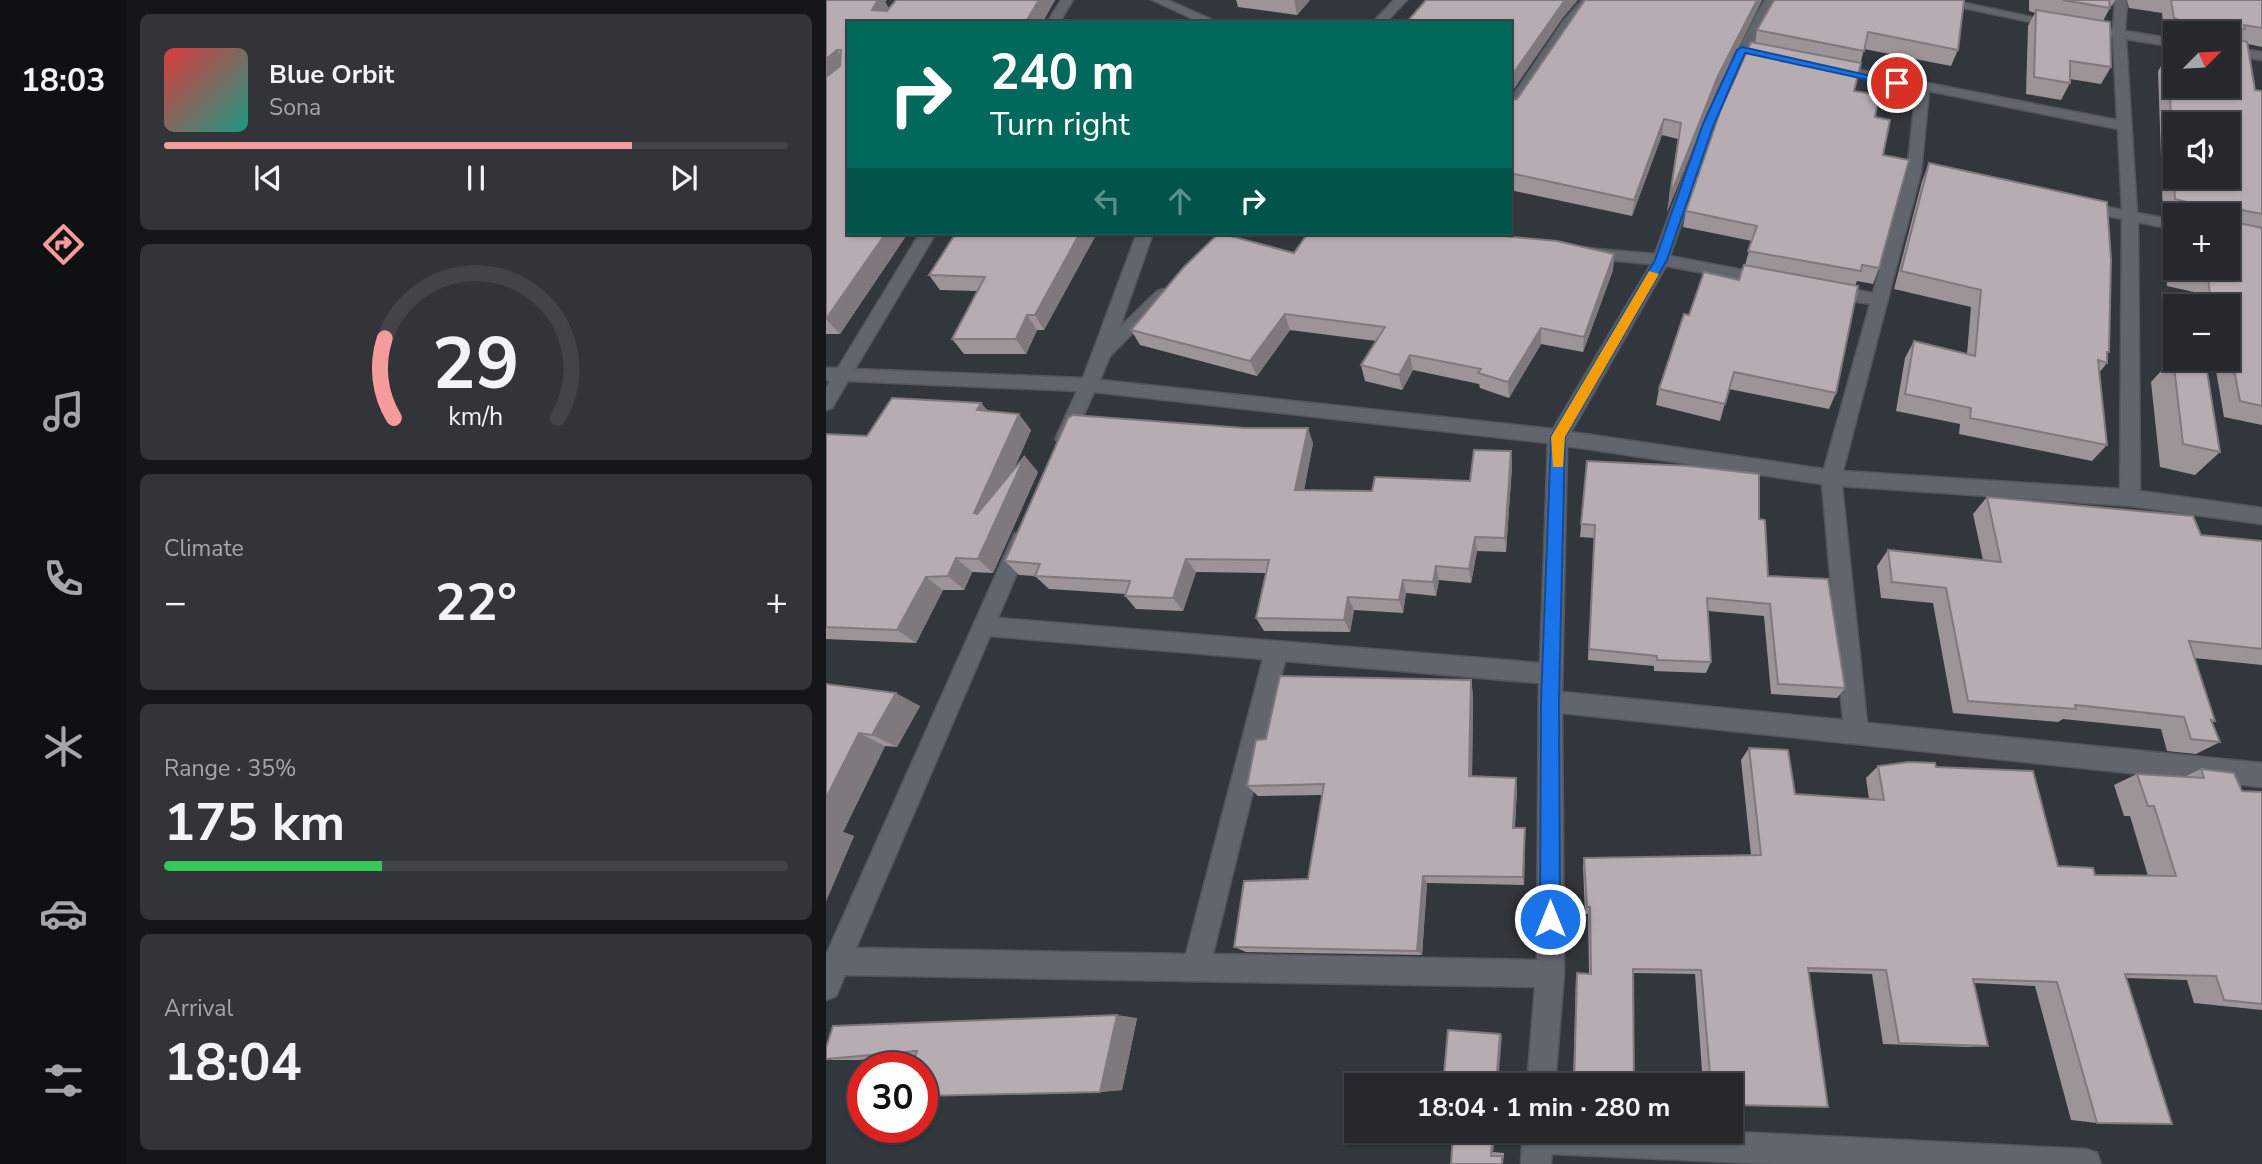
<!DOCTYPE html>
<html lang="en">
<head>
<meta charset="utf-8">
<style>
	:root { --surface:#26282e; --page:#32343a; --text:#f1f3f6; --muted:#a4a6aa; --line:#42444a; --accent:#f59b9b }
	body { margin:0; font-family:"Nunito Sans",sans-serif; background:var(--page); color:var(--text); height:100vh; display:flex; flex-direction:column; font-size:26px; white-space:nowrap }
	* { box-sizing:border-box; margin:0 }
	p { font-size:23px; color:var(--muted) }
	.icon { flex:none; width:38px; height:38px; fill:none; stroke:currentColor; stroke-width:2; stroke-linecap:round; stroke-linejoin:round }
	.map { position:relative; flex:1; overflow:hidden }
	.panel { display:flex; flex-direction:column; gap:14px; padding:14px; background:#151619; width:700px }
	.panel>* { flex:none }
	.guide { position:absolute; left:21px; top:21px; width:665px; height:214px; border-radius:0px; box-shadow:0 2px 5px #0004,0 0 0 2px var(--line); background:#00695c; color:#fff; overflow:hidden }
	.needle { width:46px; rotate:66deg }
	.fabs { position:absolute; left:1337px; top:21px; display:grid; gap:14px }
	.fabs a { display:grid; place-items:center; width:77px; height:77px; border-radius:0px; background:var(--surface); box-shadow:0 2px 5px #0004,0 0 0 2px var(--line); font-size:35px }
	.speed { position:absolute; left:21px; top:1052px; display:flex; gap:14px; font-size:35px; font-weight:700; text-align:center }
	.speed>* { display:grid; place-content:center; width:91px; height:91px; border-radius:50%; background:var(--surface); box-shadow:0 2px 5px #0004,0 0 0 2px var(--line); line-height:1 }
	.speed .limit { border:10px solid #d22; background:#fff; color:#111 }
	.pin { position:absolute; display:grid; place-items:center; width:60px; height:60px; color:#fff; margin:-30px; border:4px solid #fff; border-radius:50%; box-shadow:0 2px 7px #0007 }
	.me { position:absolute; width:77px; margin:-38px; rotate:0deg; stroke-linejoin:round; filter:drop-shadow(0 0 5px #0008) }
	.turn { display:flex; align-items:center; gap:24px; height:147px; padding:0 28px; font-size:32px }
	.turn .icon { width:91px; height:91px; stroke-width:2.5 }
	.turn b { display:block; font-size:49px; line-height:60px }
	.lanes { display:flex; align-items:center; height:66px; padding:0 28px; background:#0003; justify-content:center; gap:35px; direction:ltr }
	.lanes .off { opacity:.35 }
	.big { font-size:52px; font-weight:700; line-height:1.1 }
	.panel .card { flex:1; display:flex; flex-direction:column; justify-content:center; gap:10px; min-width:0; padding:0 24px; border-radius:10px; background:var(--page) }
	.panel .dial { align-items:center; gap:0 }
	.dial svg { height:182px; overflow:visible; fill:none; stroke:var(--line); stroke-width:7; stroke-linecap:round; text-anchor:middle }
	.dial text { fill:var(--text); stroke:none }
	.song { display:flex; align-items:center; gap:21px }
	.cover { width:84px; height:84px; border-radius:10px; background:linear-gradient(135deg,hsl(0 70% 55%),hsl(170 70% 35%)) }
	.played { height:7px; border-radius:4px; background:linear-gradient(90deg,var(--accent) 75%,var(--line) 75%) }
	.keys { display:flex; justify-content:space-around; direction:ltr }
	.heat { display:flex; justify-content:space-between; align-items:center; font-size:38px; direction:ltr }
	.charge { height:10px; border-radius:5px; background:linear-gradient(90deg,#34c759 35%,var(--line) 0) }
	.trip { position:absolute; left:518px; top:1073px; width:399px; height:70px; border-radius:0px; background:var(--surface); box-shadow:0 2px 5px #0004,0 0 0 2px var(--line); font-weight:700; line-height:70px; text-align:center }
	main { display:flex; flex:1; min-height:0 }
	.menu { display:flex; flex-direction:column; width:126px; justify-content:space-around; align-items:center; background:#0f1012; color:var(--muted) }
	.menu .icon { width:49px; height:49px }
	.menu .on { color:var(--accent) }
	.menu b { font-size:32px; color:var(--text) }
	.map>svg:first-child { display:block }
</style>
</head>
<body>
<main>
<nav class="menu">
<b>18:03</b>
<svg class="icon on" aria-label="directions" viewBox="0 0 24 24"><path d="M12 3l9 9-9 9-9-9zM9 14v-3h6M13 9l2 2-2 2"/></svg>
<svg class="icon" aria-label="music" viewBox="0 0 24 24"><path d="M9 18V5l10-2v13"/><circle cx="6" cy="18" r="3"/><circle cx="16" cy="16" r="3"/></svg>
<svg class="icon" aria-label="phone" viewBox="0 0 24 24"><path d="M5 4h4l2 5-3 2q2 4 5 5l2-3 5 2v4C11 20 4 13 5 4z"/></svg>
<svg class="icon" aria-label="climate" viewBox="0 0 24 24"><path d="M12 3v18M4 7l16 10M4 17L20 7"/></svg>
<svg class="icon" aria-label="car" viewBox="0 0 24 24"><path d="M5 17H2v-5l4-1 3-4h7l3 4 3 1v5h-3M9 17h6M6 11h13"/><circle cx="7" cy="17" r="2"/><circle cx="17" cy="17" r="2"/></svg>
<svg class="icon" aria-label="filters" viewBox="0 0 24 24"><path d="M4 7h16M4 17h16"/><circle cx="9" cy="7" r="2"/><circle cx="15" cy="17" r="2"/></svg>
</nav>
<section class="panel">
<div class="card">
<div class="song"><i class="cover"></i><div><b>Blue Orbit</b><p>Sona</p></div></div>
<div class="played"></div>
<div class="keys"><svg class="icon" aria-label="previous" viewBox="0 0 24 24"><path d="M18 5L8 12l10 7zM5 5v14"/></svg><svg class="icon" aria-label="pause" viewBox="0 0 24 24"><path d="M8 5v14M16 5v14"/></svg><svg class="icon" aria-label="next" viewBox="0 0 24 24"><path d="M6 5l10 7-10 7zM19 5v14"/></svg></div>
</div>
<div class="card dial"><svg viewBox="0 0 100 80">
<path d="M14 69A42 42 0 1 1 86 69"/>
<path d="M14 69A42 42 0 0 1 10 34" stroke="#f59b9b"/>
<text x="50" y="56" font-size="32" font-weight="700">29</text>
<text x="50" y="72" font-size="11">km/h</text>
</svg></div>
<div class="card"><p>Climate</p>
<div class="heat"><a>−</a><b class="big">22°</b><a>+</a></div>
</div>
<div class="card"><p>Range · 35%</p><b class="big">175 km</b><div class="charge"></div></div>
<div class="card"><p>Arrival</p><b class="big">18:04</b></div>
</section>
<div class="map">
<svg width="1436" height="1164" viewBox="0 0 1436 1164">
	<rect width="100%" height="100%" fill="#32363d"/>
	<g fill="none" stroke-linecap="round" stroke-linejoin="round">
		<g stroke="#52555b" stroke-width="3">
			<g id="minor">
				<path d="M235,0h12l-14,23h-12z"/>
				<path d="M326,0h16l51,23h-17z"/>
				<path d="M568,0h13l-22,23h-13z"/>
				<path d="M756,0h13l-22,25 -58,89 -5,1v-15l54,-80z"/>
				<path d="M939,0h12c-47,82 -76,168 -107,256l99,19 8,5 -8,5 -103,-19 -95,166 253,37 46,-165 -42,-7 -8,-6 8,-6 45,8 34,-121 9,-83 -92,-21 6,-4 287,56 -4,-83 -11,-5 11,-3 2,-29h12l-2,31 50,8v8l-49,-8 11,174 38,7v10l-37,-8 2,269 122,17v16l-132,-18 -288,-20 25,237 395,40v24l-700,-74 2,261 -9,111h-28l8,-98 -690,-12 -9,21 -10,4v-45l188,-421 7,-2 7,2 3,6 -33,78 542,45 8,-220 -454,-51 -23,52 -7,2 -9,-7 22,-48 -229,-10 -16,27 -6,2v-22l4,-7 -4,-1v-12h12l82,-135h16l-81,136 228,9 54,-145h16l-33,94 37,-36 6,-2 8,6 -61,61 -10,24 453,49 98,-165 -65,-6 -8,-5 8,-5 69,6c32,-88 63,-173 110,-254zM1103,91l189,38 4,81 -41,-9 -8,5 3,3 46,10 -2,270 -277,-18 78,-299zM741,446l255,38 21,236 -281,-28zM164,636l273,23 -77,295 -330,-6zM459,661l254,22 -2,277 -324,-6z"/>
				<path d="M1100,0h25l114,24 -6,4z"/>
				<path d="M1402,47l34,5v8l-34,-5z"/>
				<path d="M697,1130h171l392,19 11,4 4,11h-331l-218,-10 -1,10h-30z"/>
			</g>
		</g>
		<use href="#minor" fill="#61656d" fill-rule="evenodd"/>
	</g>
	<g fill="#9d9498" fill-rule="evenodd">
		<path d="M0,0l59,2 4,7 7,-9h159l-13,23h-193v210h59l-68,101h-14z"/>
		<path d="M410,0h74l-13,15 -59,-8z"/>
		<path d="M759,0h177l-46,92 -49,120 11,-73 -16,-4 -30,81 -122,-26v-90l7,-1z"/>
		<path d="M948,0l184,50 -7,16 -87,-17 -10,42 21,26 8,38 -4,113 -6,16 -16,-3 -2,5 -19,107 -7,16 -100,-20 -9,32 -64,-16 3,-16 30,-74 50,-35 6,-15 7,-24 -69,-14 3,-16 69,-168 2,-13z"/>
		<path d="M1203,0h86l-3,6 -3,-1 1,3 -7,13 8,46 -10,17 -31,-5v4l-9,17 -35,-6 2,-68 7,-13 -6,-2z"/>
		<path d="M1301,0h135v47l-14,-3 7,46 7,1v334l-38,-8 -10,-58h14v-53h-33l-1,-14 -27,-6 -4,-56 9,-12 -9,-3 -5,-144 8,-13 -1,-10 7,-11 -8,-2 -2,-22 -33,-5zM1349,33l53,53h-53zM1349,215h53v53h-53z"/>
		<path d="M1103,163l180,189 -2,3v8l-8,10 8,72 -15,16 -133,-27 1,-10 -64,-13 9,-53 9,-17 53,13 4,-47 -77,-18 28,-108z"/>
		<path d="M130,233h141l-53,97h-7l-11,24h-62l-12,-15 25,-48 -37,-1 -11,-15z"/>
		<path d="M482,233h181l-1,2 126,19 -1,16 -30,82 -42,-8 -32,54 -29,-10 -1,-4 -66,-14 -11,20 -37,-9 -4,-16 15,-24 -86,-11 -33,46 -117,-31 -9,-15 163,-77z"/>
		<path d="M1347,358l47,94 -25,23 -35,-8 -9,-85z"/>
		<path d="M155,403l7,8 43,19 -17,39 24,3 -45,101 -21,-1 -8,18h-21l-27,53 -90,-4v-205l41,2z"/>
		<path d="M419,428l68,15 -9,47 68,1 98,-10 41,-30 1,15 -6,86 -29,-1 -6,32 -32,-3 -3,16 -30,-3 -3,20 -49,-3 -4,22 -86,-1 -8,-13 10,-45 -70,-1 -13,39 -47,-2 -11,-13 1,-2 -77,-5 -14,-13 -16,-1 -14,-14z"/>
		<path d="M761,461l172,58 9,57 77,112 -8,10 -66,-4 -7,-78 -56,-5 3,51 -5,11 -52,-2v-5l-66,-6 6,-122 -14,-1z"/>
		<path d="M1161,497l214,38 61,6v124l-68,-7 21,63 -3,2 8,19 -24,12 -29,-3 -6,-22 -98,-10 -5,3 -105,-9 -20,-110 -52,-5 -4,-32 11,-16 95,10 -10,-46z"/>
		<path d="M0,684l94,22 -23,41 -12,-1 -42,86 11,4 -28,65z"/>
		<path d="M647,693l-1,83 45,12 -2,40 10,9 -1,48 -97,-2 -5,72 -176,-3 -12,-5 74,-68 14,-84 -64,1 -11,-10 19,-47z"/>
		<path d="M923,748l46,46 74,5 -3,-21 12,-12 58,1 122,99 37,9 53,1 -18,-60h-6l-10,-31 23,-11 47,3 17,-8 41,22 20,1v218l-68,-7 -7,-23 -60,-2 -30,145 -26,-3 -36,-134 -61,-3 14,63 -20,1 -85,-3 -11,-70 -63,-2 -78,113h-28l-8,-111 -62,-1 1,112h-61l3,-108 1,-4h12l-1,-59h-3l-2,-48 1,-8 167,-3 -10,-95z"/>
		<path d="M311,1018l-15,72 -22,2 -185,-37 -57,5h-32z"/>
		<path d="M669,1130l-2,22 11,1 -1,11h-52z"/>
	</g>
	<g fill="#7f787c">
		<path d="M44,0h17l-2,2 5,8 -8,13 -10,-13z"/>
		<path d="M213,0h16l-13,23h-17z"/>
		<path d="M468,0h16l-13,15z"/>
		<path d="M739,0h13l-16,19 -52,76v-17z"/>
		<path d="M931,0h5l-46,92 -49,120 3,-16 48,-120z"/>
		<path d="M11,50l10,15 -21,18v-24z"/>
		<path d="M838,119l-2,16 -30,81 2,-16z"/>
		<path d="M60,233h22l-68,101 -14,-15z"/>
		<path d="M254,233h17l-53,97 -9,-15z"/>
		<path d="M788,254l-1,16 -30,82 1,-15z"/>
		<path d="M459,314l5,16 -33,46 -7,-15z"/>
		<path d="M201,315l10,15 -11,24 -10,-15z"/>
		<path d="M715,328v16l-32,54 -1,-16z"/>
		<path d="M584,355l3,15 -11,20 -3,-15z"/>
		<path d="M155,403l14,16 -18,-9z"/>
		<path d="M193,414l12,16 -42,97 -15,-14z"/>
		<path d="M482,428l5,15 -12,62 -6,-15z"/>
		<path d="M685,451l1,15 -6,86 -1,-14z"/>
		<path d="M199,456l13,16 -45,101 -15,-14z"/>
		<path d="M649,537l2,14 -6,32 -2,-14z"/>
		<path d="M130,558l16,14 -8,18 -16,-14z"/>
		<path d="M360,559l10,13 -13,39 -10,-13z"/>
		<path d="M610,566l3,14 -3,16 -3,-14z"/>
		<path d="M100,577l17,13 -27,53 -19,-13z"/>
		<path d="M577,580l3,13 -3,20 -4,-13z"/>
		<path d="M522,597l6,13 -4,22 -6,-12z"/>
		<path d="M645,680l2,13 -1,93 -3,-10z"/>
		<path d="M70,693l24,13 -23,41 -25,-12z"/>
		<path d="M33,733l26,13 -42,86 11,4 -28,65v-103z"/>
		<path d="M690,778l1,10 -3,49 -1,-9z"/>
		<path d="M699,828v9l-1,48 -1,-8z"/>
		<path d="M597,876l4,7 -5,72 -5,-4z"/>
		<path d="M291,1015l20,3 -15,72 -22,2z"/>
		<path d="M674,1034l2,1 -4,50h-2z"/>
		<path d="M667,1130h2l-2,22 -2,4z"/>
	</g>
	<g fill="#b6acb1" stroke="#7f787c" stroke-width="2" fill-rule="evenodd">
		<path d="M0,0h52l-6,10 15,1 9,-11h143l-14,23h-176v210h37l-60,86v-242l14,-11 1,-16h-4l-11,9z"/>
		<path d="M600,0h139l-55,78v-55h-104z"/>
		<path d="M759,0h172l-39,76 -48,120 11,-73 -17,-4 -30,81 -124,-27v-73l7,-1z"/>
		<path d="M948,0h190l-6,50 -90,-18 -4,19 -107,-21z"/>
		<path d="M1237,0h46l1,8z"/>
		<path d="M1345,0h91v28l-18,-3 1,4h-8l-1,10 11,3 8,48 7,1v123l-20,-4 -3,13 23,5v178l-22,-5 -12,-63v-32h-17l-3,-30 -28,-6v-2h48v-53h-39l1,-12 -15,-4 -7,-144 7,1v30h53v-53l-53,1v-2l12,1 1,-10 -14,-5zM1349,124h53v53h-53z"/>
		<path d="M1210,10l74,12 1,45 -41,-6v22l-36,-6z"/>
		<path d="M925,42l110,21 -7,28 25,4 -4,22 15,3 -7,35 26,5 -30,108 -17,-3 -1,6 -113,-20 9,-25 -71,-15 35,-102z"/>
		<path d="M1103,163l178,39 4,58 -2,92h-2v11l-9,-3 9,85 -137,-27 1,-10 -66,-14 9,-53 61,15 6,-66 -80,-19z"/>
		<path d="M130,233h124l-45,82h-8l-11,24h-64l33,-62 -56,-2z"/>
		<path d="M393,233l75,20 14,-20h162l87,8 57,13 -30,83 -43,-9 -33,54 -30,-9 3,-4 -71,-14 -11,20 -38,-10 24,-38 -100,-13 -35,47 -119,-31 52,-62z"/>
		<path d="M918,265l114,21 -22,107 -102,-21 -9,32 -66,-15 25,-75 5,1 15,-43 35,8z"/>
		<path d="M1347,358l33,7 14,87 -37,-8z"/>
		<path d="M66,398l89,5 -4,7 42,4 -45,99 3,1 48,-58 -47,103 -22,-1 -8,18 -22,1 -29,53 -71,-3v-193l41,2z"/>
		<path d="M247,415l172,13h63l-13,62 77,1 3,-14 95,4 4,-31 37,1 -6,87 -30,-1 -6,32 -33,-3 -3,16 -30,-2 -4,20 -51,-3 -4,23 -88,-2 13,-58 -83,-1 -13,39 -48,-2 5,-15 -95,-5 5,-12 -35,-3 63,-143z"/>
		<path d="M761,461l103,5 69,8v45l6,1 3,56 60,3 17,109 -67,-4 -8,-80 -63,-6 4,64 -54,-2v-4l-68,-7 6,-124 -14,-1z"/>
		<path d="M1161,497l206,19 8,19 61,6v108l-73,-8 26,80 -4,-1 9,22 -29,-3 -7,-22 -109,-12 1,4 -108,-8 -22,-113 -54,-6 -4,-32 113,12z"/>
		<path d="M454,676l191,4 -2,96 47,2 -3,50h12l-2,49 -100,-1 -6,75 -183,-4 10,-66 64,-2 16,-95 -77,2 9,-46 10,-1z"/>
		<path d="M0,684l70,9 -24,42 -13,-2 -33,65z"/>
		<path d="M923,748l39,2 7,44 89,6 -6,-34 31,-4 26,1 1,4 97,4 25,95 35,2 2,7 81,1 -22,-70h-6l-11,-32 67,4 -3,-9 33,4 8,18 20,1v212l-38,-4 -8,-24 -91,-2 47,150 -75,-1 -40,-141 -84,-3 15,67 -89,-3 -13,-73 -78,-2 20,139 -97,-2v-20h-20l-10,-115 -68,-1 1,116h-60l3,-112 14,1 -1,-67h-3l-3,-49 177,-3z"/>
		<path d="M291,1015l-17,77 -178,4v-28h-11l6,-17 -91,8v-11l7,-22z"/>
		<path d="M622,1030l52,4 -4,51h-53z"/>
		<path d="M612,1130h55l-2,26h11v8h-51l2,-30 -15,-1z"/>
	</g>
	<path fill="#1a73e8" stroke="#114b97" stroke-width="2" d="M916,47l160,36 -5,3 -152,-33 -31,71 -47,136 -102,177 -6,264 1,218 -3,7 -7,3 -7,-3 -3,-7 1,-218 10,-264 104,-177 48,-136 34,-74z"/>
	<path fill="#f59e0b" d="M823,271l10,3 -94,163 -2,30h-10l-2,-30z"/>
</svg>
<div class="fabs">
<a><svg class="needle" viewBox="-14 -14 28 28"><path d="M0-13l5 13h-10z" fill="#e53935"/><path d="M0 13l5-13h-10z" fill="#a4a6aa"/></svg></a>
<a><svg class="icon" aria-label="sound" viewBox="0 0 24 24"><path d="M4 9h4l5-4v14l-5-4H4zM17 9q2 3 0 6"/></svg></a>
<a>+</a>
<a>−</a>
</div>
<div class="speed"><div class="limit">30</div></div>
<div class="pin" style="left:1071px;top:83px;background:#d93025"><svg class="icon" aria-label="arrive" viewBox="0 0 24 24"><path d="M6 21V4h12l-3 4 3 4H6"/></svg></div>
<svg class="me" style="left:724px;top:919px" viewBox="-20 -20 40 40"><circle r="17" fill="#1a73e8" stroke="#fff" stroke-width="3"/><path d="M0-11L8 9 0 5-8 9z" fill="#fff"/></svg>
<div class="trip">18:04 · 1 min · 280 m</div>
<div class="guide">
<div class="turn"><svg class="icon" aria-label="right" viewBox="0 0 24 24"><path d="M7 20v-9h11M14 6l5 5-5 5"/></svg><div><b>240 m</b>Turn right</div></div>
<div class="lanes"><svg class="icon off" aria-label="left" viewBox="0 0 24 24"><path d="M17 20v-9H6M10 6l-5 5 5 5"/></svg><svg class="icon off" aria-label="ahead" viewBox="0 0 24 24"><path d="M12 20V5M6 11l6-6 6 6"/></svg><svg class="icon" aria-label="right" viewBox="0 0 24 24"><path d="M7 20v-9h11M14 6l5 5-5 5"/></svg></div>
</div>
</div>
</main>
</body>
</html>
